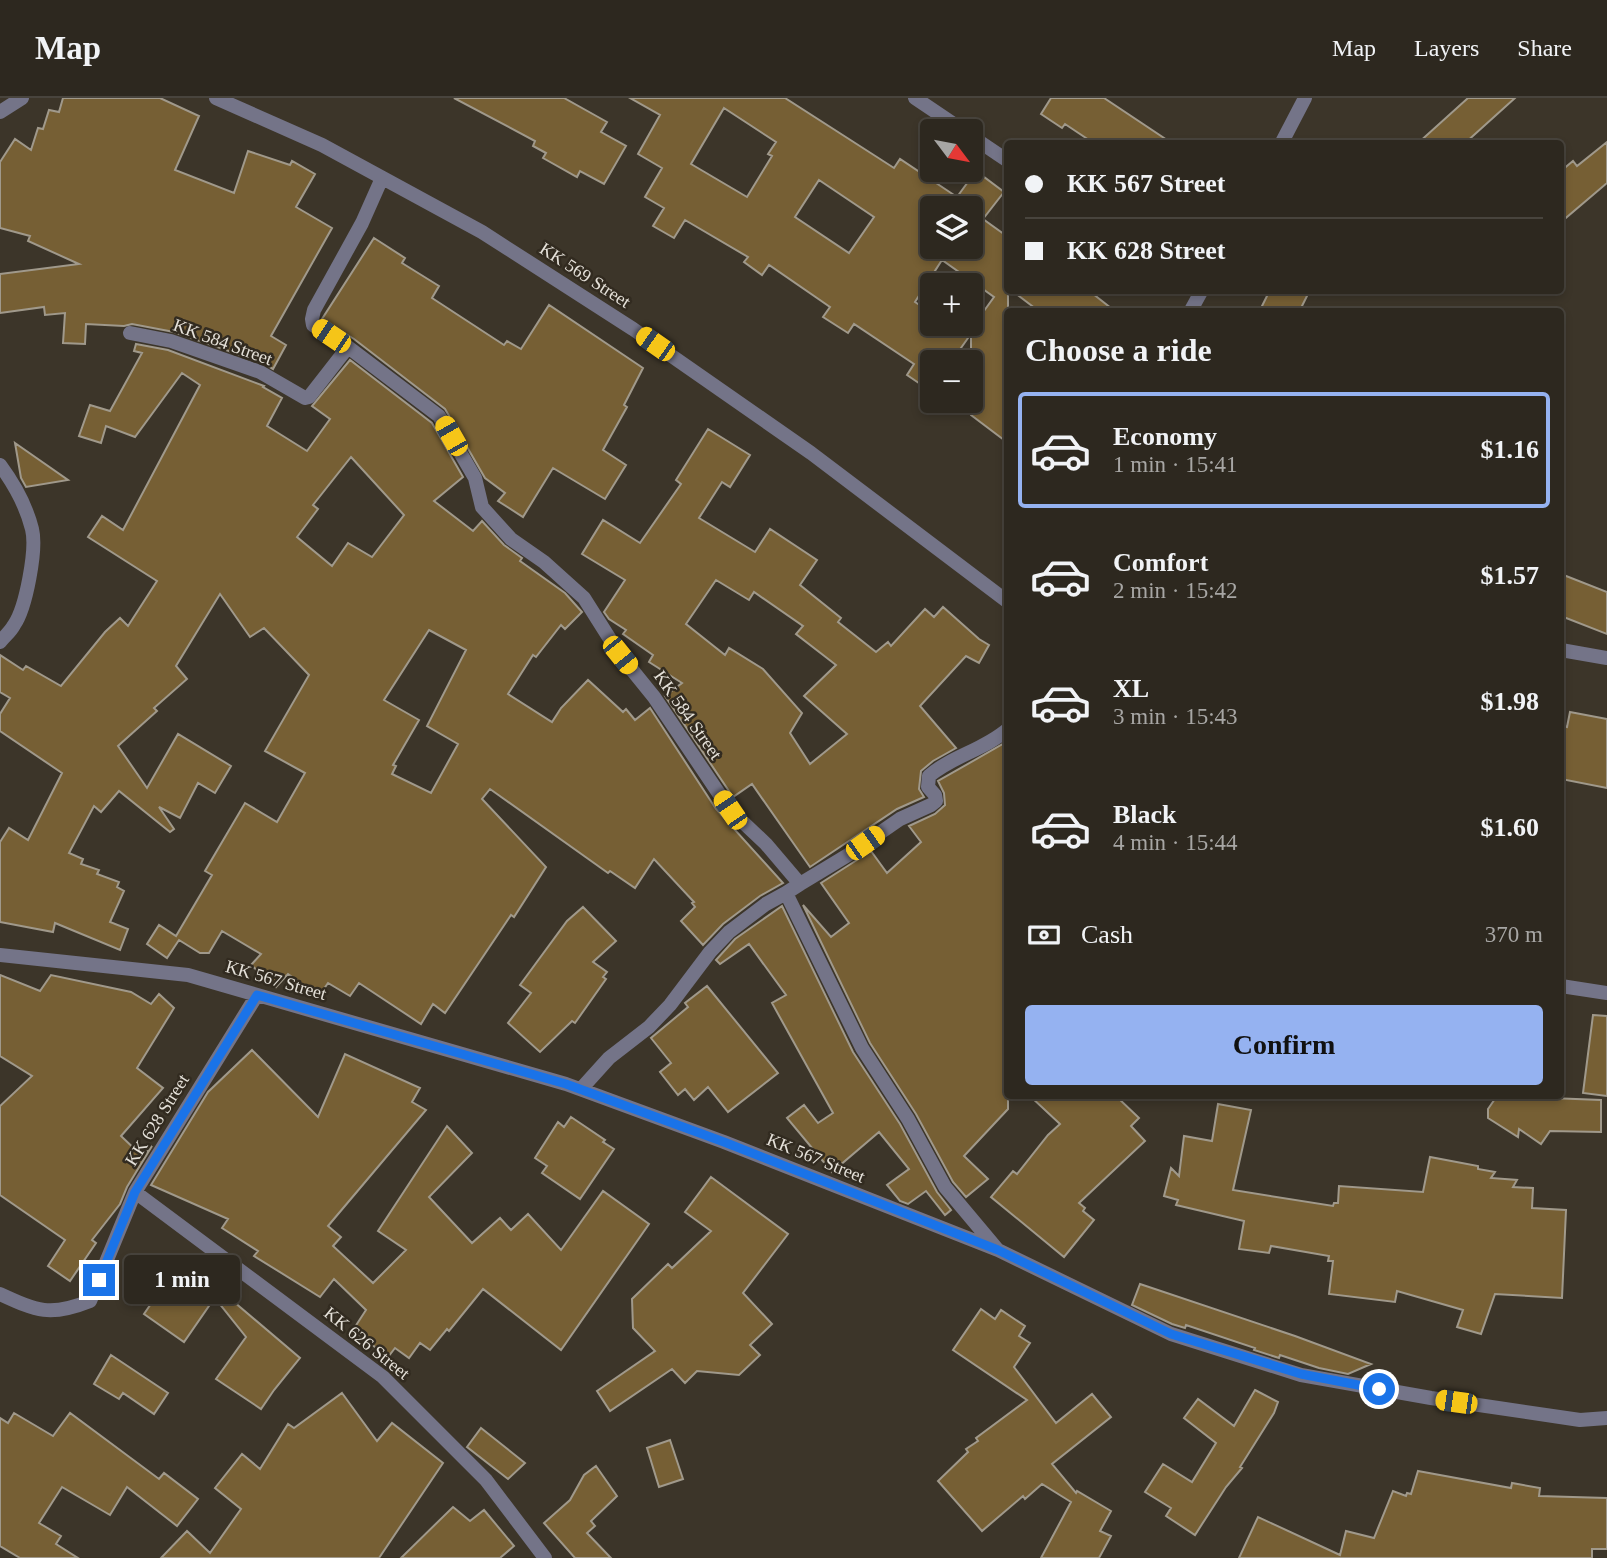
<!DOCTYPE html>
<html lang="en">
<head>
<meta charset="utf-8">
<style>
	:root { --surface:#2d281f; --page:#39342c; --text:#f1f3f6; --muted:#a7a6a4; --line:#48443d; --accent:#95b2f1 }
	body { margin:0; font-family:"Times New Roman",serif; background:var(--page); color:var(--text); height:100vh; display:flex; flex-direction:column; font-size:26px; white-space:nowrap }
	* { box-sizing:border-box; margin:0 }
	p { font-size:23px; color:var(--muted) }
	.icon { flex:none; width:38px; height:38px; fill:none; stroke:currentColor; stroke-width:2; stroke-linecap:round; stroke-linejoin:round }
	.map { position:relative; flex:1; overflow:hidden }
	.details { position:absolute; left:1004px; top:210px; width:560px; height:791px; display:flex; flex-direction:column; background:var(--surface); border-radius:7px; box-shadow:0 4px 10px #0003,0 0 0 2px var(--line) }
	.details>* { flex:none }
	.guide { position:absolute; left:1004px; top:42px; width:560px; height:154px; border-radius:7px; box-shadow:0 4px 10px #0003,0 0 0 2px var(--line); display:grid; align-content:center; height:154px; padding:0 21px; background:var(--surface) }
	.needle { width:46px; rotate:122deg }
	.buttons { position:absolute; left:920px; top:21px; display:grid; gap:14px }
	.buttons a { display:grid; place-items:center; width:63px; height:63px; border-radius:7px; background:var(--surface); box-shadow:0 4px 10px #0003,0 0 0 2px var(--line); font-size:35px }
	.end { position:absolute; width:32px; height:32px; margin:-16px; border:9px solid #1a73e8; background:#fff; box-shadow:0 0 0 4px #fff }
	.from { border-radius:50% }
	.bubble { position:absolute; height:49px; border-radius:7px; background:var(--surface); box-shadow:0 4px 10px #0003,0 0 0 2px var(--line); font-size:23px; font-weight:700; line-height:49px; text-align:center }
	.car { position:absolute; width:21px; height:42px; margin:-21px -10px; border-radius:9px; box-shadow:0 0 5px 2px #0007; background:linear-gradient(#f5c518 24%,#345 0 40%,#f5c518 0 76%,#345 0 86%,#f5c518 0) }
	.guide b { display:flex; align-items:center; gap:24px; height:66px; font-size:26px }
	.guide b+b { border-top:2px solid var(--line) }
	.guide i { width:18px; height:18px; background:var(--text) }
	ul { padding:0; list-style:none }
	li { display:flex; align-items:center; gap:21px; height:116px; margin:0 14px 10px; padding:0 7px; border:4px solid transparent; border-radius:7px }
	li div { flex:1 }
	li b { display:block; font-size:26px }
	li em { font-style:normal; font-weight:700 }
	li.active { border-color:var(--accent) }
	li>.icon { width:63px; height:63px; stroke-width:1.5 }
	h2 { padding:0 21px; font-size:32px; line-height:84px }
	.pay { display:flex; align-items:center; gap:18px; height:77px; padding:0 21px; font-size:26px }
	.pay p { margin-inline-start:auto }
	.primary-button { display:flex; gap:14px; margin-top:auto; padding:14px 21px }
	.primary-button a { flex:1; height:80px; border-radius:7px; background:var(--accent); color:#111; font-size:28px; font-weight:700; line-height:80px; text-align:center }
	header { display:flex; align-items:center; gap:42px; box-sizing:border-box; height:98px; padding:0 35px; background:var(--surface); border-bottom:2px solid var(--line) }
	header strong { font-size:33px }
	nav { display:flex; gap:38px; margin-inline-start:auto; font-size:24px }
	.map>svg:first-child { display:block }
	.building { fill:#765f34; stroke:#a0998b; stroke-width:2; fill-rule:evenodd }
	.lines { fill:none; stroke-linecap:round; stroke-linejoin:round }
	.street { stroke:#747488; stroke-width:14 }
	.route { stroke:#1a73e8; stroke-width:9 }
	.labels { text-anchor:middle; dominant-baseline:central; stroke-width:5; stroke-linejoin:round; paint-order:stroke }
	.street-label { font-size:18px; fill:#e5e1d9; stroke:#322b20 }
</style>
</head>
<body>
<header>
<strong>Map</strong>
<nav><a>Map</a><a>Layers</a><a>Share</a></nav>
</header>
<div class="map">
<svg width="1607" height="1460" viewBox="0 0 1607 1460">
	<rect width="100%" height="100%" fill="#3c3529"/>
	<path class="building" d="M 63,0 L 160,0 L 199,18 L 175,72 L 234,95 L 248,53 L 290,67 L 292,63 L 315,76 L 296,109 L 332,130 L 271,238 L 286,247 L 273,271 L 263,265 L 174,234 L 132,226 L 124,228 L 86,226 L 85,246 L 63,245 L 65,215 L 45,217 L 44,209 L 0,215 L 0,176 L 79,166 L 28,143 L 30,138 L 0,130 L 0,64 L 15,41 L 31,52 L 38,30 L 43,31 L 49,12 L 59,14 Z
		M 454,0 L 564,0 L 607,24 L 601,34 L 626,48 L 604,86 L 580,73 L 577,79 L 543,60 L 546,55 L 533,48 L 535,43 Z
		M 630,0 L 785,0 L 894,70 L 900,61 L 957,99 L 976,73 L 1004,94 L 983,121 L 1008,139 L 1008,345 L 971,317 L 971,231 L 994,199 L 942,162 L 915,204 L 933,216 L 933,226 L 948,226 L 968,240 L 951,264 L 933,264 L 932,294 L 907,277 L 914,266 L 854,226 L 848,235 L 823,219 L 830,209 L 769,167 L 762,177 L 744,164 L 748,159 L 685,122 L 674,140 L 653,128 L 664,110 L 645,99 L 662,70 L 638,56 L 660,17 ZM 724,10 L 776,44 L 768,56 L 772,58 L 747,99 L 691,66 ZM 819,82 L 874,119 L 849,155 L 795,119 ZM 933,110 L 971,110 L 971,149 L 933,149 Z
		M 1051,0 L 1104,0 L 1173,46 L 1095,46 L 1065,26 L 1062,30 L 1041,16 Z
		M 1468,0 L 1515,0 L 1464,46 L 1417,46 Z
		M 1607,44 L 1607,85 L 1561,124 L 1561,73 L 1573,63 L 1577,68 Z
		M 374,140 L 405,160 L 402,165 L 439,188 L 432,200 L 504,247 L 507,243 L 521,251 L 549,207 L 643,270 L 624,307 L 627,309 L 603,352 L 626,367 L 605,401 L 553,370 L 523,419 L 498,403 L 505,395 L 485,380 L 445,311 L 354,241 L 322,221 Z
		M 1011,192 L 1088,192 L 1116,214 L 1040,214 Z
		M 1270,192 L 1310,192 L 1299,214 L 1259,214 Z
		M 136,246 L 168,252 L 264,288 L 263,289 L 282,300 L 267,328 L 307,353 L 330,321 L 312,308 L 350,262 L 432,325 L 463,379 L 434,403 L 473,433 L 482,423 L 504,447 L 522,460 L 520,463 L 565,495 L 582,514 L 565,531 L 561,527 L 536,559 L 533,557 L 508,596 L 552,624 L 561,610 L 588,582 L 623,614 L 626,611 L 635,622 L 650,610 L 716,711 L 783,785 L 760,798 L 723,826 L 703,847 L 681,823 L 695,809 L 692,805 L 694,804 L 654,761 L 635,790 L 610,773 L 608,775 L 490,691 L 482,701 L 546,769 L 514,819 L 511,817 L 445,915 L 433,906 L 421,926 L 359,885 L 350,898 L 328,885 L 319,898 L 288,876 L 276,889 L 251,867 L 261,856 L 222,833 L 209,855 L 200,855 L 179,842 L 167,860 L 147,846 L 159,827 L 176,838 L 212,777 L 205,773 L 245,705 L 277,724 L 305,675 L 265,653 L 309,577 L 264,530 L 250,539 L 220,496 L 176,568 L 187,581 L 154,610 L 157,613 L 118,648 L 147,690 L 178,636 L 231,668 L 215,695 L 198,685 L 180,720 L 159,709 L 174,731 L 170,734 L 119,693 L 101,714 L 94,708 L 69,755 L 83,761 L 81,766 L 99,772 L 97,776 L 119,784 L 117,789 L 124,793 L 110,824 L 128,831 L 120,852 L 55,825 L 53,834 L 0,824 L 0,744 L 9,730 L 28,742 L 62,675 L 0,633 L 0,616 L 10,600 L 0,594 L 0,557 L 23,572 L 26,568 L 61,588 L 105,534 L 120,520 L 128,528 L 157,483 L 88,439 L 102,418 L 123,432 L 200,287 L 182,275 L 135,339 L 106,328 L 101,345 L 79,338 L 90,307 L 110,313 L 142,255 L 134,253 ZM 351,359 L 404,417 L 372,459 L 348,445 L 332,468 L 297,439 L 318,411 L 313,407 ZM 429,532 L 466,552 L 427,628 L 458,646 L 431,695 L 392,676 L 396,668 L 393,667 L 419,622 L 384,602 Z
		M 708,331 L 750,357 L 730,389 L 722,384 L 699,420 L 755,454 L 770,431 L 817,462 L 800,487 L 841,520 L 838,524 L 876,554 L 888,544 L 891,548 L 925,511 L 934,519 L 943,509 L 979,541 L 989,547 L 979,565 L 966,558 L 920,608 L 956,650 L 933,663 L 921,673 L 919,691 L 924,699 L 897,711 L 810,769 L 752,686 L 733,699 L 665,598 L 682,585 L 649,564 L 653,557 L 623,536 L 626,532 L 609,521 L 604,514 L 625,482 L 582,456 L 603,422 L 640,445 L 681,386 L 676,382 ZM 716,482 L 749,502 L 754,494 L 803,528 L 796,536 L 836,567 L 804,598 L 847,636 L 810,666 L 790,635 L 802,615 L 763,571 L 729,550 L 725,557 L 686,526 Z
		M 15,345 L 68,382 L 26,389 L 21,380 Z
		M 1561,476 L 1607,494 L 1607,536 L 1561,518 Z
		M 1570,614 L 1607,621 L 1607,690 L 1561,681 L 1561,628 L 1567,629 Z
		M 1008,643 L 1008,1011 L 964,1058 L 988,1081 L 966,1099 L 953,1084 L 916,1016 L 870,945 L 803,807 L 831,839 L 849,825 L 821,785 L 871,753 L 887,775 L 921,744 L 909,728 L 935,716 L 945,707 L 944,695 L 938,683 Z
		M 782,808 L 853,954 L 900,1026 L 937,1094 L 951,1112 L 945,1117 L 926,1093 L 908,1106 L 900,1103 L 887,1087 L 909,1071 L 879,1034 L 832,1074 L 787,1020 L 804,1007 L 818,1025 L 833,1015 L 772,905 L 786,897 L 749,846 L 720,866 L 716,862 L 735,841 Z
		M 583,809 L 616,843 L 593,864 L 607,874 L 603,879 L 606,881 L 575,925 L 572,923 L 540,954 L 508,925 L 531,895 L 520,887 L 567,823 Z
		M 0,877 L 40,893 L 51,877 L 131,894 L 151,906 L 159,896 L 174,910 L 137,970 L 163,990 L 121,1038 L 142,1058 L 152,1048 L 127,1089 L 120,1106 L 92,1142 L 96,1145 L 70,1183 L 48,1168 L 65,1142 L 0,1097 L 0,1008 L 32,978 L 0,958 Z
		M 707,888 L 778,975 L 728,1014 L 708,989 L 694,1002 L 685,991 L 678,997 L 660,974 L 671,965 L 651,940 L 688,909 L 685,905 Z
		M 1593,917 L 1607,918 L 1607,998 L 1583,995 Z
		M 252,952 L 318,1019 L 345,956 L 420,990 L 412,1004 L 426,1012 L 328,1128 L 341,1139 L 333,1148 L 373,1185 L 406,1152 L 378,1133 L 447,1028 L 472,1055 L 429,1099 L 472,1145 L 500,1120 L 511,1132 L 528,1116 L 561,1152 L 603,1093 L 649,1126 L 561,1252 L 483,1191 L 449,1233 L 447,1231 L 430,1252 L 420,1245 L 409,1260 L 395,1250 L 388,1259 L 353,1232 L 366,1212 L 334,1181 L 320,1199 L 254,1158 L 258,1153 L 222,1130 L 228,1121 L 151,1087 L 208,994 Z
		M 1030,998 L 1116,998 L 1139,1020 L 1131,1028 L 1145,1043 L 1079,1105 L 1085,1110 L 1083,1113 L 1094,1122 L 1064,1159 L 991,1099 L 1013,1073 L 1017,1076 L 1048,1037 L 1060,1026 Z
		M 1497,998 L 1601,1002 L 1601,1034 L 1550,1033 L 1541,1046 L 1519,1031 L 1518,1039 L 1488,1020 L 1488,1011 Z
		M 1218,1006 L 1251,1012 L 1233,1092 L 1333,1108 L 1334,1105 L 1338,1105 L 1339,1088 L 1423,1094 L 1430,1059 L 1478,1068 L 1478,1071 L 1495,1074 L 1491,1080 L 1517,1082 L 1513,1089 L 1533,1090 L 1532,1110 L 1566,1112 L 1562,1200 L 1495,1196 L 1481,1236 L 1457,1229 L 1463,1212 L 1397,1193 L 1395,1204 L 1329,1196 L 1333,1163 L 1328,1163 L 1329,1158 L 1271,1148 L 1269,1155 L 1239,1151 L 1244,1123 L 1176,1107 L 1178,1102 L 1164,1098 L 1171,1070 L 1179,1078 L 1184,1038 L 1212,1043 Z
		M 571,1019 L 605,1042 L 603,1044 L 614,1051 L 580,1101 L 542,1075 L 547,1068 L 535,1060 L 558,1024 L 564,1029 Z
		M 711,1079 L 788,1136 L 743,1195 L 772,1226 L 750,1247 L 760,1257 L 739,1277 L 697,1273 L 685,1285 L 672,1271 L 610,1313 L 597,1293 L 655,1253 L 633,1230 L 632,1201 L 668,1166 L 672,1170 L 711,1133 L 685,1114 Z
		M 179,1165 L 220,1192 L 184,1244 L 144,1216 Z
		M 1140,1186 L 1295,1238 L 1371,1266 L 1348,1276 L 1319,1270 L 1280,1257 L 1279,1260 L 1254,1252 L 1255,1250 L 1186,1227 L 1185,1230 L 1172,1226 L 1132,1207 Z
		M 227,1198 L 300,1260 L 274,1292 L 261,1311 L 216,1281 L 246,1239 L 219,1205 Z
		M 981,1211 L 995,1221 L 1001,1212 L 1025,1228 L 1019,1238 L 1030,1245 L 1014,1269 L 1056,1325 L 1092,1296 L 1111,1319 L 1052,1366 L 1076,1395 L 1077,1393 L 1111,1413 L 1100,1433 L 1111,1438 L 1099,1460 L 1041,1460 L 1071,1404 L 1042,1386 L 1025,1401 L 1023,1398 L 982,1433 L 938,1383 L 968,1354 L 966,1351 L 978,1343 L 976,1340 L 1027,1302 L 953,1252 Z
		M 111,1257 L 168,1295 L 154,1316 L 123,1295 L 119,1301 L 94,1286 Z
		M 1255,1292 L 1278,1304 L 1274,1315 L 1240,1369 L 1242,1370 L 1226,1389 L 1195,1437 L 1166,1418 L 1171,1410 L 1145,1394 L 1163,1366 L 1192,1384 L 1216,1345 L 1184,1320 L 1198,1301 L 1234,1328 Z
		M 342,1295 L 377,1343 L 392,1325 L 443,1365 L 379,1460 L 161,1460 L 187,1433 L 210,1455 L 241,1411 L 215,1390 L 242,1356 L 260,1371 L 288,1326 L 294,1330 Z
		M 14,1315 L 53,1338 L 70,1315 L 159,1381 L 164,1375 L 198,1401 L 177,1428 L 127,1389 L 110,1417 L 62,1389 L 39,1425 L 61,1438 L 56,1446 L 78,1460 L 20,1460 L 0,1448 L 0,1320 L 8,1325 Z
		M 481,1330 L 525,1365 L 508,1381 L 467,1349 Z
		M 670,1342 L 683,1381 L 659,1389 L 647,1350 Z
		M 596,1368 L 617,1398 L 591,1423 L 595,1428 L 587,1435 L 611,1460 L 575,1460 L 544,1425 L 570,1402 L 584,1377 Z
		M 1418,1373 L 1511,1390 L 1512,1385 L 1540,1390 L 1539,1398 L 1607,1400 L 1607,1451 L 1592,1451 L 1592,1460 L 1239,1460 L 1258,1419 L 1340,1457 L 1346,1433 L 1374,1440 L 1393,1393 L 1406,1398 L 1407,1395 L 1411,1396 Z
		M 453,1409 L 470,1423 L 484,1412 L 514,1448 L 500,1460 L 401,1460 Z"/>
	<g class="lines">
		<path class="street" d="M 216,0 L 322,47 L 482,134 L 633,231 L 811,355 L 1008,504
			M 915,0 L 964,33
			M 0,14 L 22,0
			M 971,38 L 1008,63
			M 1281,46 L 1305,0
			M 1190,214 L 1202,192
			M 130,235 L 171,243 L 260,274 L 305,300 L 309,299 L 348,249 L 439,318 L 475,380 L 482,409 L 511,441 L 544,464 L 584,500 L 620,557 L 654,599 L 730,712 L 766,746 L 800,786 L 786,795 L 862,950 L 908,1021 L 945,1089 L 997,1151
			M 348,249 L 313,227 L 312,221 L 314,212 L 362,125 L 382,80
			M 0,367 C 14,386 26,407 32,431 C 37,451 26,510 14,527 C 11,533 5,538 0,544
			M 1561,552 L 1607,560
			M 800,786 L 848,757 L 900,721 L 931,707 L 936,703 L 935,697 L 928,689 L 929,678 C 952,658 984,652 1008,631
			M 0,857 L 188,877 L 566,986 L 724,1044 L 998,1152 L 1171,1236 L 1301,1277 L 1431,1300 L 1580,1322 L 1607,1320
			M 1561,888 L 1607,895
			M 581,991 L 609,960 L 649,929 L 670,907 L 710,854 L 729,834 L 766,806 L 786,795
			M 135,1094 L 383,1279 L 486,1382 L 545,1460
			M 0,1196 C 37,1213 50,1219 90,1203 L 135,1094 L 257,897"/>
	</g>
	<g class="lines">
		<path class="route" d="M 99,1182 L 135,1094 L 257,897 L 566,986 L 724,1044 L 998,1152 L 1171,1236 L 1301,1276 L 1379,1291"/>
	</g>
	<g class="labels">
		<g class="street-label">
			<text transform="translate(585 177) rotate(33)">KK 569 Street</text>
			<text transform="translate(223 244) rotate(20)">KK 584 Street</text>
			<text transform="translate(688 617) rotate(55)">KK 584 Street</text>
			<text transform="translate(276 882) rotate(16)">KK 567 Street</text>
			<text transform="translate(157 1022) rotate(-58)">KK 628 Street</text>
			<text transform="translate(816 1060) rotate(22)">KK 567 Street</text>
			<text transform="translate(367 1245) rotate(39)">KK 626 Street</text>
		</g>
	</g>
</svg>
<div class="buttons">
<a><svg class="needle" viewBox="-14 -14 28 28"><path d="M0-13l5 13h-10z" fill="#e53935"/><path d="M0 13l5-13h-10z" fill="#a7a6a4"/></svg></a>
<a><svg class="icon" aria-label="layers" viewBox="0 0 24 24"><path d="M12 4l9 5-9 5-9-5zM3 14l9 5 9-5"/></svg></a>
<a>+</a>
<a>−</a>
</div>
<i class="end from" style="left:1379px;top:1291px"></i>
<i class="end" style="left:99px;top:1182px"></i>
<div class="bubble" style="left:124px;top:1157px;width:116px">1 min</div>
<i class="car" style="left:331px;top:238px;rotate:304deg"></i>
<i class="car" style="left:655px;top:246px;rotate:305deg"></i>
<i class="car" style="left:451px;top:338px;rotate:330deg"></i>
<i class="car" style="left:620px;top:557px;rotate:141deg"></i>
<i class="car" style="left:730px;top:712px;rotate:326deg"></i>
<i class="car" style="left:865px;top:745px;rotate:55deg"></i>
<i class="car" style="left:1456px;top:1304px;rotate:278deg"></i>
<div class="guide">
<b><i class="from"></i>KK 567 Street</b>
<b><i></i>KK 628 Street</b>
</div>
<section class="details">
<h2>Choose a ride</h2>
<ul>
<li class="active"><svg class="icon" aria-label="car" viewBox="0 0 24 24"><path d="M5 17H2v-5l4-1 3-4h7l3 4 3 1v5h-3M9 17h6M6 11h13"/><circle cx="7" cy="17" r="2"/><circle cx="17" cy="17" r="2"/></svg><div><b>Economy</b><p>1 min · 15:41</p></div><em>$1.16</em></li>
<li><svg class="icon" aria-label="car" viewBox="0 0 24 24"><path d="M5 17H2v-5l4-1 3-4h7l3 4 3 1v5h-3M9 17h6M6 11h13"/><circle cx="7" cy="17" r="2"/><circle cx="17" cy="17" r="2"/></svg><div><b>Comfort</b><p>2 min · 15:42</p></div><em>$1.57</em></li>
<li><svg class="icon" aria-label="car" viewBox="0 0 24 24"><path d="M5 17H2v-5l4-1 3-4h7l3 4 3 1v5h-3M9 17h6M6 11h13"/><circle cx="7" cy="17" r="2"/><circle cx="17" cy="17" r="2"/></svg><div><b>XL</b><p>3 min · 15:43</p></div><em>$1.98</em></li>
<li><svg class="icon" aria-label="car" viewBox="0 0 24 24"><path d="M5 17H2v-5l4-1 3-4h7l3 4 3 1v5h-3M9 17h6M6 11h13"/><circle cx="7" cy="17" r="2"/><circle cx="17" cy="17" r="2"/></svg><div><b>Black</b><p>4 min · 15:44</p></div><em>$1.60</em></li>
</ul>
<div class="pay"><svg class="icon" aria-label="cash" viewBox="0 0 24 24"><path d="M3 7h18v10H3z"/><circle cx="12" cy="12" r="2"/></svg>Cash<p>370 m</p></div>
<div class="primary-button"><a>Confirm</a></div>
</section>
</div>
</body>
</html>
